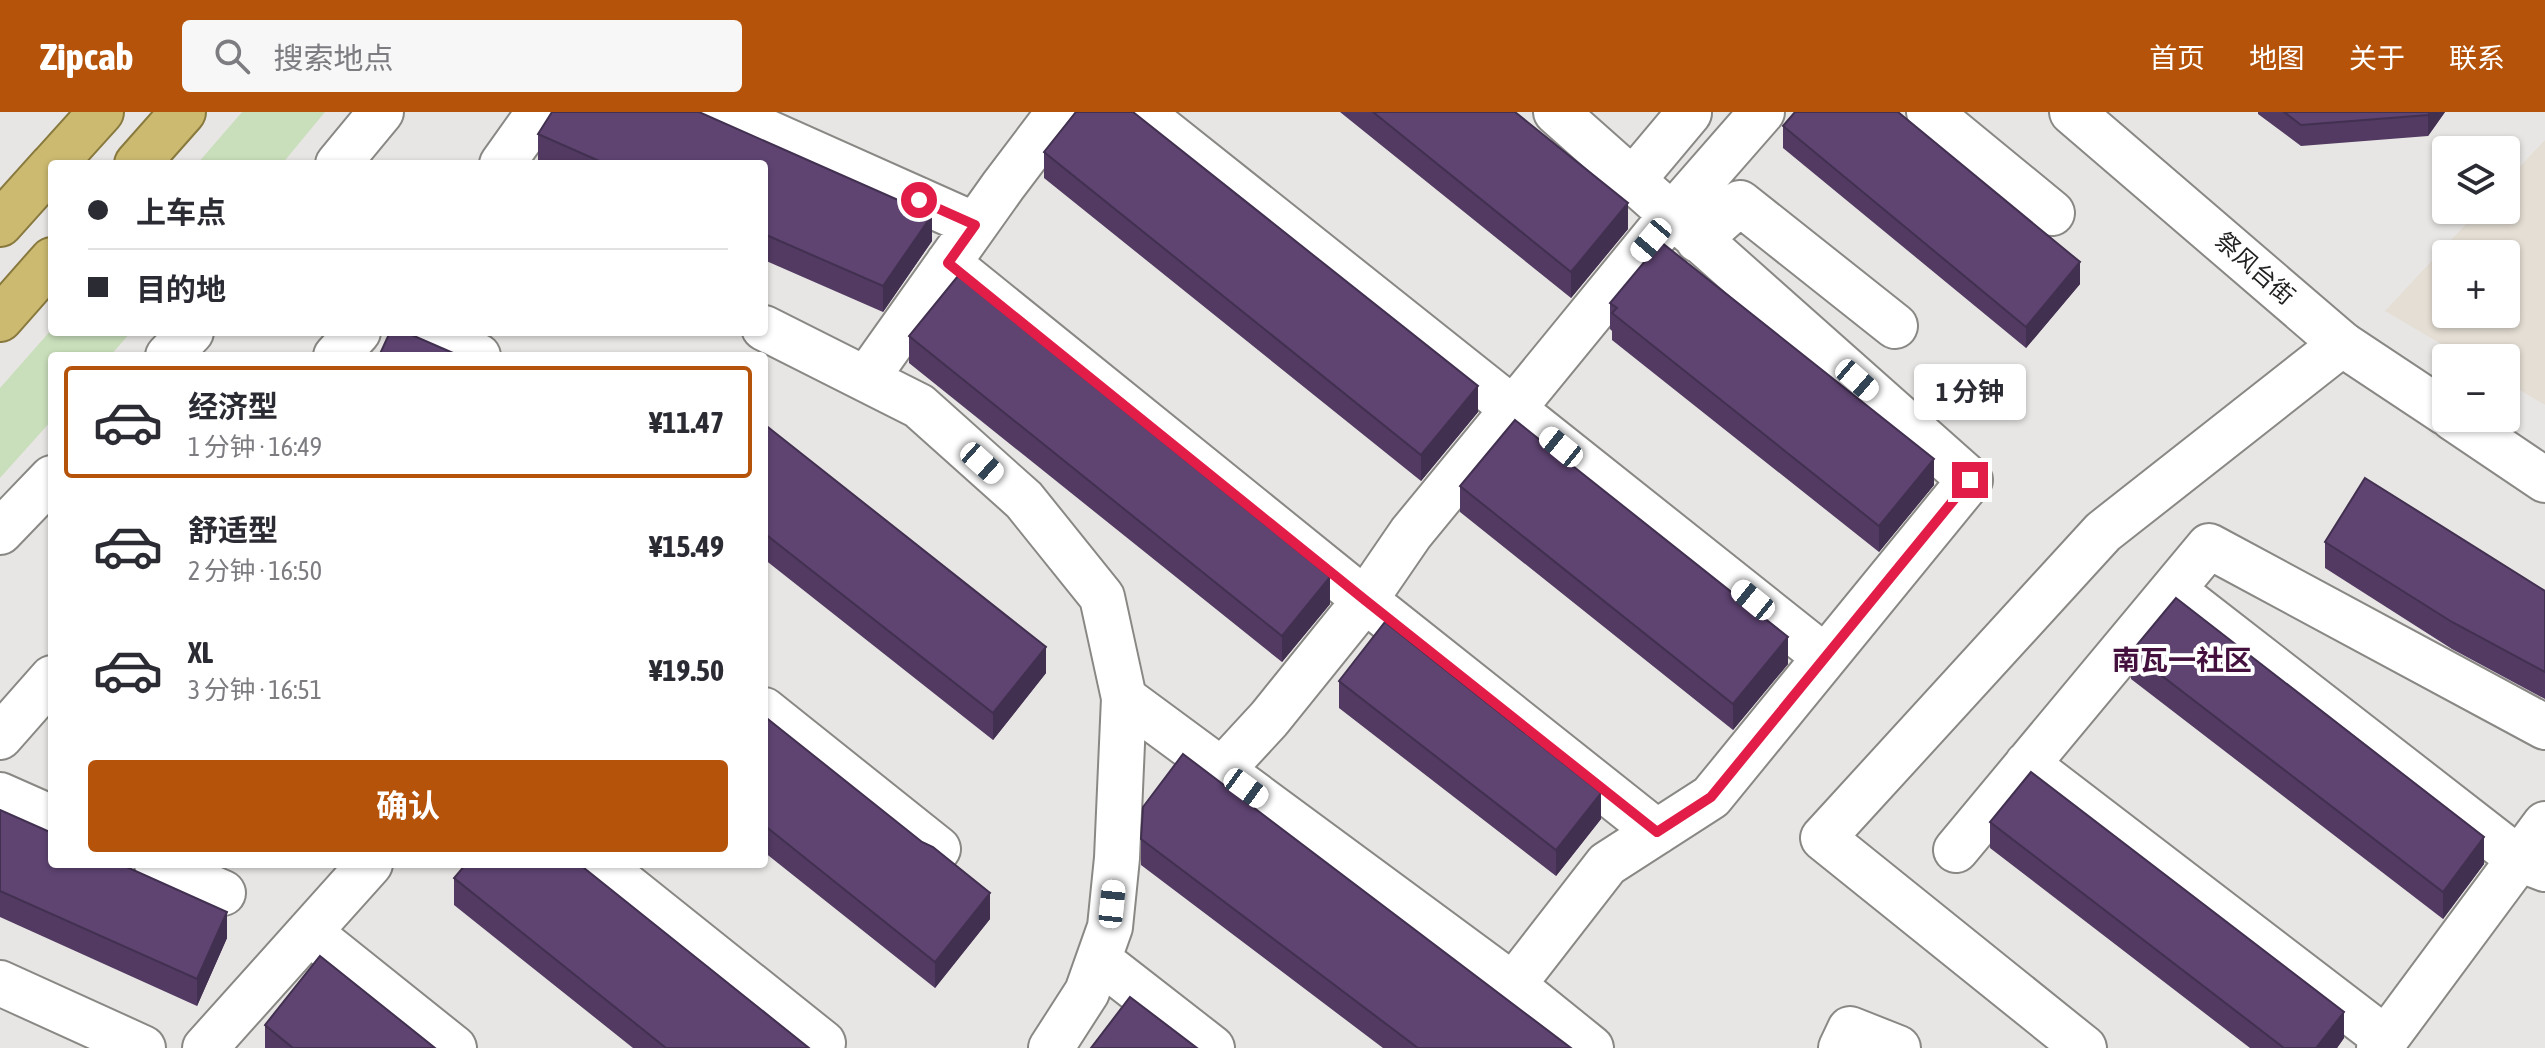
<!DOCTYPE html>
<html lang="zh">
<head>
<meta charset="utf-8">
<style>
	:root { --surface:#fff; --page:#f7f7f7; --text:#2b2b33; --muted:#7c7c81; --line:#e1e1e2; --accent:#b45309 }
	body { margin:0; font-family:"Asap Condensed","Noto Sans SC",sans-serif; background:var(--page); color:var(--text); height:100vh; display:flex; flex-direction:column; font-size:30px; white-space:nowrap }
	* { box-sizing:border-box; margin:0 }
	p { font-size:26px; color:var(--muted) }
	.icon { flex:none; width:44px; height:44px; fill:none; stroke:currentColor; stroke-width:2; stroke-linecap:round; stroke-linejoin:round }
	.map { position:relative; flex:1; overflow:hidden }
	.side { position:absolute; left:48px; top:240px; width:720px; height:516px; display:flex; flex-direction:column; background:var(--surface); border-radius:8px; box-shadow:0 2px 6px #0004 }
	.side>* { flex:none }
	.hud { position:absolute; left:48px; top:48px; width:720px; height:176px; border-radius:8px; box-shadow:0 2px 6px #0004; display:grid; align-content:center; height:176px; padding:0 40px; background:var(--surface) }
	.fabs { position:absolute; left:2432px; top:24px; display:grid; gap:16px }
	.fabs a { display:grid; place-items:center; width:88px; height:88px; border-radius:8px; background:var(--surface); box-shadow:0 2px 6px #0004; font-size:40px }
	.end { position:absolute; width:36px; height:36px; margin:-18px; border:10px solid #e11d48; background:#fff; box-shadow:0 0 0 4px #fff }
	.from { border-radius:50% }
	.bubble { position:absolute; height:56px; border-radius:8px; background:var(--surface); box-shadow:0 2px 6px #0004; font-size:26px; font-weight:700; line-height:56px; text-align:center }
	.car { position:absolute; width:24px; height:48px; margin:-24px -12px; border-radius:10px; box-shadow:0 0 6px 2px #0007; background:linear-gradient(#fff 24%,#345 0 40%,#fff 0 76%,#345 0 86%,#fff 0) }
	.hud b { display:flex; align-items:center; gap:28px; height:76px; font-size:30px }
	.hud b+b { border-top:2px solid var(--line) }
	.hud i { width:20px; height:20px; background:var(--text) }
	ul { padding:14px 0 0; list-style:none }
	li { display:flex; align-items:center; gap:24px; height:112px; margin:0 16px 12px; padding:0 24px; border:4px solid transparent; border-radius:8px }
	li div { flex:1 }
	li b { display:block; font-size:30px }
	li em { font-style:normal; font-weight:700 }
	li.active { border-color:var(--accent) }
	li>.icon { width:72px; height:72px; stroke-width:1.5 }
	.action { display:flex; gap:16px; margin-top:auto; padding:16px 40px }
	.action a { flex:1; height:92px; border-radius:8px; background:var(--accent); color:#fff; font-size:32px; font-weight:700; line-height:92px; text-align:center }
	header { display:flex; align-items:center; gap:48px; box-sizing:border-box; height:112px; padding:0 40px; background:var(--accent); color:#fff }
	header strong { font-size:38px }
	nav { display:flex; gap:44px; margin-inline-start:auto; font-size:28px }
	.search { width:560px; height:72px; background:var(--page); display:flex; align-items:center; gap:20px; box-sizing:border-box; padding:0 28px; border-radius:8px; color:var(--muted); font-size:30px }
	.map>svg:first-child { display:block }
	.built { fill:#e4ded4; fill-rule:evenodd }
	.green { fill:#c9dfbb }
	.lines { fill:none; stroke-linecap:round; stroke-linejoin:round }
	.minor-casing { stroke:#898885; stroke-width:48 }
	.secondary-casing { stroke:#898885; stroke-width:48 }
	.trunk-casing { stroke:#88793e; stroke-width:48 }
	.minor { stroke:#fff; stroke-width:44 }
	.secondary { stroke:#fff; stroke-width:44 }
	.trunk { stroke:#ccba70; stroke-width:44 }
	.wall { fill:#523a62 }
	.shaded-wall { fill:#423050 }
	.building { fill:#5f4472; stroke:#423050; stroke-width:2 }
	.route { stroke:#e11d48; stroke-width:10 }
	.labels { text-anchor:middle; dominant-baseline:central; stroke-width:8; stroke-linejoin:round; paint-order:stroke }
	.street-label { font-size:24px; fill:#232221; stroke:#fff }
	.quarter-label { font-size:28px; font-weight:bold; fill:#44103e; stroke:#fff }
</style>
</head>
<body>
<header>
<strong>Zipcab</strong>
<div class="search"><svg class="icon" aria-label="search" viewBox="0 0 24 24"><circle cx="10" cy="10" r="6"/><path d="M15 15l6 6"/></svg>搜索地点</div>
<nav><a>首页</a><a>地图</a><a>关于</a><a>联系</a></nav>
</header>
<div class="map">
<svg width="2545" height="936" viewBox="0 0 2545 936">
	<rect width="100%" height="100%" fill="#e8e6e4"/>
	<path class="built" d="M 2545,28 L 2545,293 L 2506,270 L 2506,246 L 2465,246 L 2385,199 L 2479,98 L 2506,98 L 2506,69 ZM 2446,142 L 2506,142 L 2506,202 L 2446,202 Z"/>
	<path class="green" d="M 242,0 L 325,0 L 282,52 L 197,52 Z
		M 52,217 L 52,220 L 131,220 L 110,244 L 52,244 L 52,308 L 0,366 L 0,276 Z"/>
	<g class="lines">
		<g class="minor-casing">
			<path id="minor" d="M 722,0 L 975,113
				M 1140,0 L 1825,545
				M 1929,0 L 2052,101
				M 502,52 L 539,0
				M 1632,69 L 1689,1 L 1687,0
				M 1698,128 L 1740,91 L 1895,214
				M 948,151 L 1365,488 L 1657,720
				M 764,216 L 919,294 L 1024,388 L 1102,485 L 1124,586 L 1117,746 L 1110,815 L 1087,880 L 1051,936
				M 424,220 L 478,244
				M 336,244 L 358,220
				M 866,267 L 1003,74 L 1059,0
				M 2173,478 L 2519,747 L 2545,757
				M 1124,586 L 1513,873 L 1591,936
				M 764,598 L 938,737
				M 0,625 L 52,566
				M 2027,652 L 2386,927
				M 1222,658 L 1269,607 L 1365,488 L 1411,421 L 1513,297 L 1671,104 L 1762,0
				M 0,683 L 52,706
				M 1956,738 L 2209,434 L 2545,615
				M 157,752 L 223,781
				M 599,752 L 823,931
				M 309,820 L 454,936
				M 1099,848 L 1212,936
				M 0,871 L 143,936
				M 1513,873 L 1607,752 L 1711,685 L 1970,368 L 1556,0
				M 205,936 L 370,752
				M 1841,936 L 1850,917 L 1898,936
				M 2084,936 L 1823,726 L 2103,420 L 2342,232
				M 2379,936 L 2545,712"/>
		</g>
		<g class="secondary-casing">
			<path id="secondary" d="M 2072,0 L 2342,232 L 2446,301
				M 338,52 L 381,0
				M 168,244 L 191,220
				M 2453,306 L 2545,368
				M 0,420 L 52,366"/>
		</g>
		<g class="trunk-casing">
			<path id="trunk" d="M 54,52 L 101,0
				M 137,52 L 183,0
				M 0,112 L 52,54
				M 0,207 L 52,148"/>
		</g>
		<use href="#minor" class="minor"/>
		<use href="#secondary" class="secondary"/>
		<use href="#trunk" class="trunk"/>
	</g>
	<path class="wall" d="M 552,0 L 699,0 L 932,103 L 932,129 L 883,200 L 764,148 L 764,52 L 546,52 L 538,49 L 538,22 Z
		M 1075,0 L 1133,0 L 1478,300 L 1421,369 L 1044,66 L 1044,40 Z
		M 1340,0 L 1515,0 L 1628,117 L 1571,186 Z
		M 2258,0 L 2445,0 L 2428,24 L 2301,34 L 2258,2 Z
		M 1783,14 L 2080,172 L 2026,236 L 1783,36 Z
		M 1610,191 L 1934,373 L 1879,440 L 1612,228 L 1612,219 L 1610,217 Z
		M 909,224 L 1330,492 L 1282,550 L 909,251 Z
		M 764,312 L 1046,561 L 993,628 L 764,447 Z
		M 1460,374 L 1788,552 L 1733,618 L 1460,400 Z
		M 2325,430 L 2545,479 L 2545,587 L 2452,537 L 2325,456 Z
		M 2131,540 L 2484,752 L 2443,807 L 2131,567 Z
		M 1339,569 L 1601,707 L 1556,764 L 1339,596 Z
		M 764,604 L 990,807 L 935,876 L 764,740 Z
		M 0,698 L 227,826 L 197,894 L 0,805 Z
		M 1990,710 L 2344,926 L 2337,936 L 2250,936 L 1990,736 Z
		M 1141,727 L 1571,936 L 1383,936 L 1141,753 Z
		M 454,766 L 809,936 L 633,936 L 454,793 Z
		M 265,913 L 435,936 L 265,936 Z"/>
	<path class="shaded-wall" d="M 2430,0 L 2445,0 L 2428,24 L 2428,3 Z
		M 1628,91 L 1628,117 L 1571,186 L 1571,160 Z
		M 932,103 L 932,129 L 883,200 L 883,174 Z
		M 2080,150 L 2080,172 L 2026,236 L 2026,215 Z
		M 1478,274 L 1478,300 L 1421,369 L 1421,343 Z
		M 1934,347 L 1934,373 L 1879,440 L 1879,414 Z
		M 1330,465 L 1330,492 L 1282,550 L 1282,524 Z
		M 1788,525 L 1788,552 L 1733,618 L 1733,592 Z
		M 1046,535 L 1046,561 L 993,628 L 993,601 Z
		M 1601,681 L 1601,707 L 1556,764 L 1556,738 Z
		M 2484,725 L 2484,752 L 2443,807 L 2443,780 Z
		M 990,781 L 990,807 L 935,876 L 935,850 Z
		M 227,800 L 227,826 L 197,894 L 197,867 Z
		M 2344,900 L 2344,926 L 2337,936 L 2316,936 Z"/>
	<path class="building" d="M 552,0 L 699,0 L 932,103 L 883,174 L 764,122 L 764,52 L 606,52 L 538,22 Z
		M 1076,0 L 1133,0 L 1478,274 L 1421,343 L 1044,40 Z
		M 1373,0 L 1515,0 L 1628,91 L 1571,160 Z
		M 1795,0 L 1898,0 L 2080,150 L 2026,215 L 1783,14 Z
		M 2284,0 L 2430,0 L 2428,3 L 2301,13 Z
		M 1661,130 L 1934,347 L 1879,414 L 1612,201 L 1617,196 L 1610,191 Z
		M 958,164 L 1330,465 L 1282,524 L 909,224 Z
		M 390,220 L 405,220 L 460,244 L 379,244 Z
		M 1515,308 L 1788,525 L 1733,592 L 1460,374 Z
		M 764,312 L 1046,535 L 993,601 L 764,421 Z
		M 2365,366 L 2545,479 L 2545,560 L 2452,510 L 2325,430 Z
		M 2176,486 L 2484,725 L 2443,780 L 2131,540 Z
		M 1385,510 L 1601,681 L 1556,738 L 1339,569 Z
		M 764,604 L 922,730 L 933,735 L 990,781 L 935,850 L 764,713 Z
		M 1183,642 L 1571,936 L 1418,936 L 1141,727 L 1143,695 Z
		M 2031,660 L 2344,900 L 2316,936 L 2284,936 L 1990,710 Z
		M 0,698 L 52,721 L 52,752 L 120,752 L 227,800 L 197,867 L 0,779 Z
		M 466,752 L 579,752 L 809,936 L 666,936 L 454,766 Z
		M 320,844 L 435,936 L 293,936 L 265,913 Z
		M 1130,885 L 1197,936 L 1091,936 Z"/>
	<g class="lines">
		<path class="route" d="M 919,88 L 975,113 L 948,151 L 1365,488 L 1657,720 L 1711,685 L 1970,368"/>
	</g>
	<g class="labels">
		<g class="street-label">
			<text transform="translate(2255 156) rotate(41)">祭风台街</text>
		</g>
		<g class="quarter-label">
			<text x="2182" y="548">南瓦一社区</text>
		</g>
	</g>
</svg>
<div class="fabs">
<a><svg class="icon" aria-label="layers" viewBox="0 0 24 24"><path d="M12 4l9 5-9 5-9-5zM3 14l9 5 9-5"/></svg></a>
<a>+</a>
<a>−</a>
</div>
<i class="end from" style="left:919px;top:88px"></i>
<i class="end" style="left:1970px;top:368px"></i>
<div class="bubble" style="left:1914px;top:252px;width:112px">1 分钟</div>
<i class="car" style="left:1651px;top:128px;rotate:220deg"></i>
<i class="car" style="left:1857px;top:268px;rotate:131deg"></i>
<i class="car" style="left:1561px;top:335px;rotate:309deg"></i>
<i class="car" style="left:982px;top:351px;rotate:132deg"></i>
<i class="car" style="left:1753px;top:488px;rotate:309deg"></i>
<i class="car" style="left:1246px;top:676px;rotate:126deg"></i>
<i class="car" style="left:1112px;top:792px;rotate:6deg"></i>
<div class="hud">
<b><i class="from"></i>上车点</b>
<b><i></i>目的地</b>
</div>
<section class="side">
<ul>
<li class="active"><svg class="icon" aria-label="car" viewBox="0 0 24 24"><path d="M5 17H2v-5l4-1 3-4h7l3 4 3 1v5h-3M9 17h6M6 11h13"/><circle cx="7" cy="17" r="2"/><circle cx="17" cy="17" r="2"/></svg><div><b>经济型</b><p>1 分钟 · 16:49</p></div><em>¥11.47</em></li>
<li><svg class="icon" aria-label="car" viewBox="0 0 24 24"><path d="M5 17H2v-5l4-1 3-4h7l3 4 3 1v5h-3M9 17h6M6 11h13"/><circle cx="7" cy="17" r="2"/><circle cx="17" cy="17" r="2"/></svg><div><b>舒适型</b><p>2 分钟 · 16:50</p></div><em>¥15.49</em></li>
<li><svg class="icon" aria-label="car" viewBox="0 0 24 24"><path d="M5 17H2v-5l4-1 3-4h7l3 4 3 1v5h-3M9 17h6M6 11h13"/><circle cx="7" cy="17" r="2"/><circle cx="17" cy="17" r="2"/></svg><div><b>XL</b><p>3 分钟 · 16:51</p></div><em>¥19.50</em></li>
</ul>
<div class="action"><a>确认</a></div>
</section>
</div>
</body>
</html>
